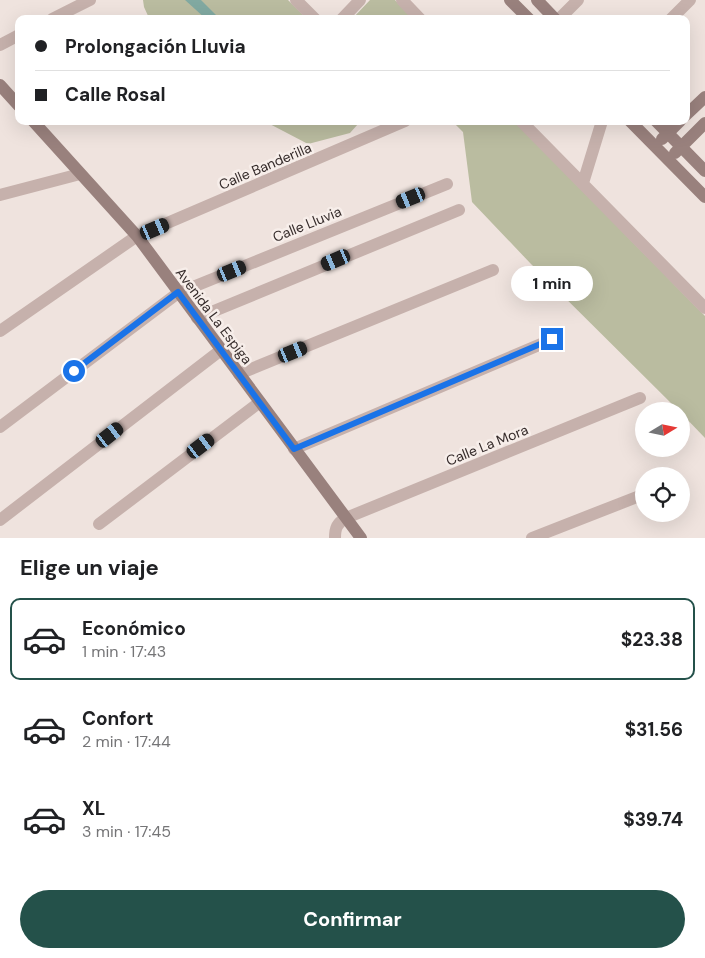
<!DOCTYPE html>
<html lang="es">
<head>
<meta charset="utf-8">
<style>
	:root { --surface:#fff; --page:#f6f6f6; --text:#202124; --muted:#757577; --line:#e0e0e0; --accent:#24514a }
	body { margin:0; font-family:"DM Sans",sans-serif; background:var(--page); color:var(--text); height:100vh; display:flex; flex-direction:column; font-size:19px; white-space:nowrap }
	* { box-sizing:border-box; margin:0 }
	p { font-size:16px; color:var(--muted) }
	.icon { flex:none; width:28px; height:28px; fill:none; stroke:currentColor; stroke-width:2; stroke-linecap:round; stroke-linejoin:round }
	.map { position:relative; height:538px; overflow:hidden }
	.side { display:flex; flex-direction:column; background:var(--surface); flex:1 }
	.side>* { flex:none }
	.guide { position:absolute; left:15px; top:15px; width:675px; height:110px; border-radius:10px; box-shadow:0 5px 20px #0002; display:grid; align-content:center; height:110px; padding:0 20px; background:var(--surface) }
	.needle { width:32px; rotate:80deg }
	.tools { position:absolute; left:635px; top:402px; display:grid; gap:10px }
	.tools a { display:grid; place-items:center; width:55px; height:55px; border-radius:50%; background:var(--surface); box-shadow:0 5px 20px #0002; font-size:25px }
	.end { position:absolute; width:22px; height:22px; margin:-11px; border:6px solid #1a73e8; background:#fff; box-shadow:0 0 0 2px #fff }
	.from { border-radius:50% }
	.bubble { position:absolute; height:35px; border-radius:18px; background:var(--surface); box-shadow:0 5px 20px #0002; font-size:16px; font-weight:700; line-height:35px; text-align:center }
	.car { position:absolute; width:15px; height:30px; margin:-15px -8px; border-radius:6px; box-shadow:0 0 4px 1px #0007; background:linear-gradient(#222 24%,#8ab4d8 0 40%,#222 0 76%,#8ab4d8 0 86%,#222 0) }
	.guide b { display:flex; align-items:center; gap:18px; height:48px; font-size:19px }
	.guide b+b { border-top:1px solid var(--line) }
	.guide i { width:12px; height:12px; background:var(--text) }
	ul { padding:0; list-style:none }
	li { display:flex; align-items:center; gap:15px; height:82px; margin:0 10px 8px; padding:0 10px; border:2px solid transparent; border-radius:10px }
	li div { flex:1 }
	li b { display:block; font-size:19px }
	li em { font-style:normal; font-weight:700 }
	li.on { border-color:var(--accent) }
	li>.icon { width:45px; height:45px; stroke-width:1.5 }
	h2 { padding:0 20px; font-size:22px; line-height:60px }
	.action { display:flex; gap:10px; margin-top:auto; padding:10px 20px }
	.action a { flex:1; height:58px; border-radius:30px; background:var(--accent); color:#fff; font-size:20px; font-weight:700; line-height:58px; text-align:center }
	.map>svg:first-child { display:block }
	.green { fill:#babca0 }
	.water { fill:#81a9a1 }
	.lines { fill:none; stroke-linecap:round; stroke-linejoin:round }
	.street { stroke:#c6b1ac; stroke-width:12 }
	.secondary { stroke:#99817d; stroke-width:12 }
	.route { stroke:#1a73e8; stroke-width:6 }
	.labels { text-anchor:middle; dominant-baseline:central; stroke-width:5; stroke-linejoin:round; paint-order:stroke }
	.street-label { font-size:14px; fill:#352b2a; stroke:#f7eeea }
</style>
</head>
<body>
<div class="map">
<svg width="705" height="538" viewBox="0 0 705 538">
	<rect width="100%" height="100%" fill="#efe3de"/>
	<path class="green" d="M 143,0 L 288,0 L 307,19 L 152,19 L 149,18 L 144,7 Z
		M 370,0 L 395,0 L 413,19 L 352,19 Z
		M 264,121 L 364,121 L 358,124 L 350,133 L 308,144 Z
		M 452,121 L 514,121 L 705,316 L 705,438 L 681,413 L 681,411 L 679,411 L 531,264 L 472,202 L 463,132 Z"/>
	<path class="water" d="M 185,0 L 201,0 L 220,19 L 206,19 Z"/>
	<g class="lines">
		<path class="street" d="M 296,0 L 315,19
			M 402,0 L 420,19
			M 52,19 L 90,0
			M 342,19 L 360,0
			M 559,19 L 578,0
			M 671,19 L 690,0
			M 0,45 L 19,35
			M 521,121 L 705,308
			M 583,183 L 602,121
			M 0,195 L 80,174
			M 197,318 L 459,210
			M 0,331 L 137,236 L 405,121
			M 239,374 L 493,270
			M 0,427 L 178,293 L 447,184
			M 294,449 L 553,339
			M 0,520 L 221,350
			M 99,524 L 260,402
			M 335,538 C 335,528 337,523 346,518 L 640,398
			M 532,538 L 642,495"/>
		<path class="secondary" d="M 510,0 L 529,19
			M 537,0 L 555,19
			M 0,85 L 19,106
			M 686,115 L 705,97
			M 33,121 L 137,236 L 361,538
			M 630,121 L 705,197
			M 656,121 L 705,171
			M 662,139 L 680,121
			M 675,153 L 705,123"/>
	</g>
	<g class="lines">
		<path class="route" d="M 74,371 L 178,292 L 294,449 L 552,339"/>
	</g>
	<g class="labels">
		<g class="street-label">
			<text transform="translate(265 166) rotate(-23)">Calle Banderilla</text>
			<text transform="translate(307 224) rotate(-22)">Calle Lluvia</text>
			<text transform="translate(214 316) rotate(53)">Avenida La Espiga</text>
			<text transform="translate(487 445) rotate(-22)">Calle La Mora</text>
		</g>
	</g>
</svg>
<div class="tools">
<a><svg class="needle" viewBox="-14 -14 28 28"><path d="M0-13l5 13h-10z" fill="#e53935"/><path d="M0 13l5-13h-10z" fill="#757577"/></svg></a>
<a><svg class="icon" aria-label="locate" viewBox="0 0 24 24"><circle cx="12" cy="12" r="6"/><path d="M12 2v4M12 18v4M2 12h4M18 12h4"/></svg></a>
</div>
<i class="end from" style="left:74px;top:371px"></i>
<i class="end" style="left:552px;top:339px"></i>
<div class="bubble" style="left:511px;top:266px;width:82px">1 min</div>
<i class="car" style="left:411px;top:198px;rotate:248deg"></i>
<i class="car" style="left:155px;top:229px;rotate:67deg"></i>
<i class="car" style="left:336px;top:260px;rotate:247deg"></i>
<i class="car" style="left:232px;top:271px;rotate:68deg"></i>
<i class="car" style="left:293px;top:352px;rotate:68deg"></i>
<i class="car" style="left:110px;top:435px;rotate:52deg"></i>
<i class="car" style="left:201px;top:446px;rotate:53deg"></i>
<div class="guide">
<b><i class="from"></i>Prolongación Lluvia</b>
<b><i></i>Calle Rosal</b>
</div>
</div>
<section class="side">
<h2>Elige un viaje</h2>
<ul>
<li class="on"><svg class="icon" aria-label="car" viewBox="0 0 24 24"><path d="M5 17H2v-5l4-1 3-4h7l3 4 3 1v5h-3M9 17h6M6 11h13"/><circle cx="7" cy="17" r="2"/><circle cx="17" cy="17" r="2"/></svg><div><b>Económico</b><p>1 min · 17:43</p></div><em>$23.38</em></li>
<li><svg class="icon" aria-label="car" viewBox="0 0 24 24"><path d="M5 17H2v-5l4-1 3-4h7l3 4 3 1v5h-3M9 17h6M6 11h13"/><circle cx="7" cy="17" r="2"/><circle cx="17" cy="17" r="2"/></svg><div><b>Confort</b><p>2 min · 17:44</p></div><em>$31.56</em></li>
<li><svg class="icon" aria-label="car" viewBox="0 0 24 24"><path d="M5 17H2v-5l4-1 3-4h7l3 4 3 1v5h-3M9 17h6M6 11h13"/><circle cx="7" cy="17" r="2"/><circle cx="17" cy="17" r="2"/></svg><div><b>XL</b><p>3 min · 17:45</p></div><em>$39.74</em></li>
</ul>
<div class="action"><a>Confirmar</a></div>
</section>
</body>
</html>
